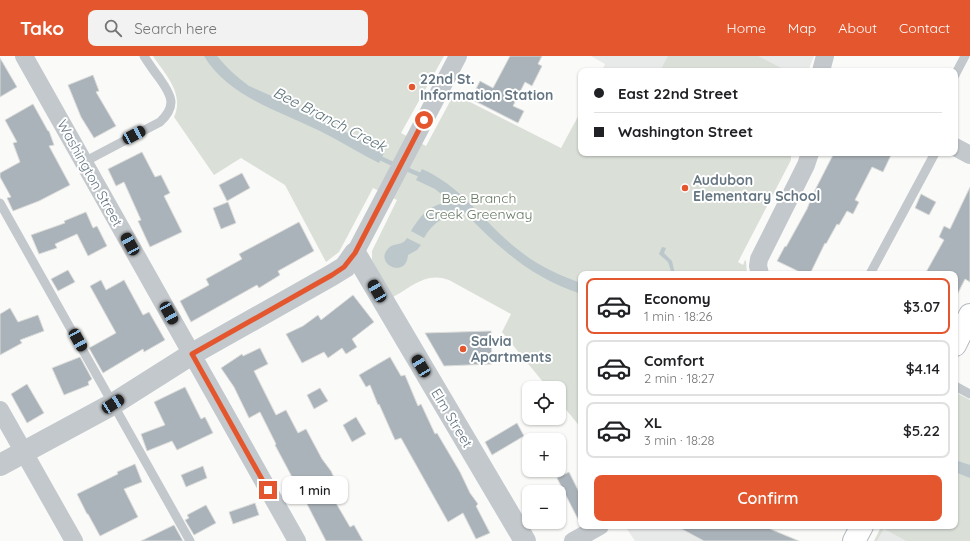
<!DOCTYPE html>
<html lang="en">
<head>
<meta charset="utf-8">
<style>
	:root { --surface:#fff; --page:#f2f2f2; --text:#202124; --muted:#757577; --line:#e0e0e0; --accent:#e4572e }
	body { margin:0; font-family:Quicksand,sans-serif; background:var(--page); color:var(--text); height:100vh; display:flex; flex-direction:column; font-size:15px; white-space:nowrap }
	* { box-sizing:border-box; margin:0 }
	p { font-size:13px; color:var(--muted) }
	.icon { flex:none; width:22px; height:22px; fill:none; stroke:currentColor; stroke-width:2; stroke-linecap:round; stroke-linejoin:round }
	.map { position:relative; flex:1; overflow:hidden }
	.side { position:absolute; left:578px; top:215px; width:380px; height:258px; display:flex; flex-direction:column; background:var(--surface); border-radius:8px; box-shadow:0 1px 3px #0004 }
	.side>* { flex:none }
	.top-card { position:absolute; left:578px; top:12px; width:380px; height:88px; border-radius:8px; box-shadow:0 1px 3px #0004; display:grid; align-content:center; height:88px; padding:0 16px; background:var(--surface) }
	.tools { position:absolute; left:522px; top:325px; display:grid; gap:8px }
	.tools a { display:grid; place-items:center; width:44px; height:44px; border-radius:8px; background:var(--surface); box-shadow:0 1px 3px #0004; font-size:20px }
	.end { position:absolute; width:18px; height:18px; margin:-9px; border:5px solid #e4572e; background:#fff; box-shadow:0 0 0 2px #fff }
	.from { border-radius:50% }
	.bubble { position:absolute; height:28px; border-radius:8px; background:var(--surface); box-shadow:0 1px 3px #0004; font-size:13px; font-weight:600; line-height:28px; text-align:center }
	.car { position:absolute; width:12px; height:24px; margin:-12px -6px; border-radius:5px; box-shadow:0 0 3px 1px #0007; background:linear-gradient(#222 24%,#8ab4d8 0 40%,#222 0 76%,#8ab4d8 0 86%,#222 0) }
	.top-card b { display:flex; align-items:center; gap:14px; height:38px; font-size:15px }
	.top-card b+b { border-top:1px solid var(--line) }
	.top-card i { width:10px; height:10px; background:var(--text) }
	ul { padding:7px 0 0; list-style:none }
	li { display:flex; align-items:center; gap:12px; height:56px; margin:0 8px 6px; padding:0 8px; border:2px solid var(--line); border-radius:8px }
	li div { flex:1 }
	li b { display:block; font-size:15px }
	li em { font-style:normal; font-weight:600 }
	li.on { border-color:var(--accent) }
	li>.icon { width:36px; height:36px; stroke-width:1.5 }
	.button { display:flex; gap:8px; margin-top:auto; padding:8px 16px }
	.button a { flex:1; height:46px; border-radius:8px; background:var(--accent); color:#fff; font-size:16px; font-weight:600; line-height:46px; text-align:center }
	header { display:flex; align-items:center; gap:24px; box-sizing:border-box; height:56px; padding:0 20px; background:var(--accent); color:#fff }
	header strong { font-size:19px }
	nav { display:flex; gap:22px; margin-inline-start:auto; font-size:14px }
	.search { width:280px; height:36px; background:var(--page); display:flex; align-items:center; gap:10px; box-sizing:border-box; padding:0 14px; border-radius:8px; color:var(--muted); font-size:15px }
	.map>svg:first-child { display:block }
	.built { fill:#e8e9e9 }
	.green { fill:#dadfd7 }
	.water { fill:#bbc7cb }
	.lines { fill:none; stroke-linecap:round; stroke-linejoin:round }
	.stream { stroke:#bbc7cb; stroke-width:4.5 }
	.building { fill:#aab3b9; stroke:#dcdcda }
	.secondary-casing { stroke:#b3babf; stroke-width:24 }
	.service { stroke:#c3c8cc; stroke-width:9 }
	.minor { stroke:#c3c8cc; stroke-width:18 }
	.tertiary { stroke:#c3c8cc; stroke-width:22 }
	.secondary { stroke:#fff; stroke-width:22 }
	.route { stroke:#e4572e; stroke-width:5 }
	.poi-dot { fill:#e4572e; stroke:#fff; stroke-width:1.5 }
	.labels { text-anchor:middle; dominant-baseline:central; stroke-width:4; stroke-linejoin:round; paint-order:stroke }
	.poi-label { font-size:14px; font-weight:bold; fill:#657683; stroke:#fff; text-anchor:start }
	.street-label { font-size:14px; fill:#657683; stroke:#fff }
	.park-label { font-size:14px; fill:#687a64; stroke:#fff }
	.water-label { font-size:15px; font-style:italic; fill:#60757c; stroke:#fff }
</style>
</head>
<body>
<header>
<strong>Tako</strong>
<div class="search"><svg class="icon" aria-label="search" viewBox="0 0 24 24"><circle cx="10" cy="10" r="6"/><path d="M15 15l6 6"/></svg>Search here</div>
<nav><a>Home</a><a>Map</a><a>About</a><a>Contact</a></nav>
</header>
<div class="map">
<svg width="970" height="485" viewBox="0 0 970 485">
	<rect width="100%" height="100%" fill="#fafaf8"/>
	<path class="built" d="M 591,0 L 814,0 L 808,15 L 602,15 L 605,8 Z
		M 625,470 L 724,470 L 752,485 L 635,485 Z
		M 884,473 L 906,485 L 877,485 Z"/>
	<path class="green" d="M 153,0 L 444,0 L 401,77 L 426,90 L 454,38 L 561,92 L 581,55 L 581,97 L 791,97 L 791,104 L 738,206 L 743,209 L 745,204 L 746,205 L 747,218 L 581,218 L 581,372 L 559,345 L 559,332 L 548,332 L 502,276 L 511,258 L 449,224 C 425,215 411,232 391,242 L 372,204 L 372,195 L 397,144 L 373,132 L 339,196 L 326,206 L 285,129 L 241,102 L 214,119 L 174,61 C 185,38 165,18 153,0 Z
		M 668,0 L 758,0 L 787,15 L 660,15 Z
		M 955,336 L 970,344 L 970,485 L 906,485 L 884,473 L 877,485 L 874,485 L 881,471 L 879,470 L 955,470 Z"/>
	<path class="water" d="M 204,0 L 217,0 C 227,12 237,21 249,30 L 317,60 L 384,97 L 379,107 C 359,97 340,85 320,75 C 279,55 229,41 204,0 Z
		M 422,113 C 463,131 482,165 516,192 C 535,208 558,219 581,227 L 581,238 C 531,221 501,194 465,157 C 447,157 433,166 424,182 L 411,175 C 423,156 428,151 450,145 L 435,133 L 416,124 Z
		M 407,182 L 421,189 L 417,194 L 408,199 C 406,225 370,206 391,190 C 399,187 403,189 407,182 Z
		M 662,191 L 666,192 L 664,197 L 672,205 L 675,218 L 672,218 L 668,206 L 659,198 Z
		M 955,404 L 970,409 L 970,422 L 955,416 Z"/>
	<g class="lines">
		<path class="stream" d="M 376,100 L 397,110
			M 404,112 L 425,121"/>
	</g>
	<path class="building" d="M 510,0 L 542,0 L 538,8 L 542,10 L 532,30 L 525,26 L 513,50 L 524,55 L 518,67 L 471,43 L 480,25 L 493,32 Z
		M 0,2 L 17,31 L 0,41 Z
		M 93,19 L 99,35 L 96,36 L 116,70 L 94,82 L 81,61 L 68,29 Z
		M 33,48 L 48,75 L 49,75 L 54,89 L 49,90 L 70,129 L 39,145 L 13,155 L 7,142 L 11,141 L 0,121 L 0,117 L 20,106 L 13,87 L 17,86 L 5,64 Z
		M 142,96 L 155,121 L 161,119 L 170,137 L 164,140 L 182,176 L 150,191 L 138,165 L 141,164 L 124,126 L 116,130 L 108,113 Z
		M 834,97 L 892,97 L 883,116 L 872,111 L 855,144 L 859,146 L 853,158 L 847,155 L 839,169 L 837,168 L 826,188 L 825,187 L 810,218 L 804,218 L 777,205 L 785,190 L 786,191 L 807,153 L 813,138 Z
		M 242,117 L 250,132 L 227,145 L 219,129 Z
		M 970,131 L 970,226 L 965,223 L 955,243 L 955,218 L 925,218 L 944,184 L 939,181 L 944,170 L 950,173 Z
		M 921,138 L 936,146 L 929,159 L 915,152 Z
		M 228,146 L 236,167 L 221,173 L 213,152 Z
		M 86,156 L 93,172 L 97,170 L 107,190 L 88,200 L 77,178 L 55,188 L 57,192 L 39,198 L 31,179 L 65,167 L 64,165 Z
		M 299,166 L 314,195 L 278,215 L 280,219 L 259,232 L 257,229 L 191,266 L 180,245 L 209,229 L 206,223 L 242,203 L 239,198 Z
		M 68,214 L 75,226 L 58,235 L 51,223 Z
		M 101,224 L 106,234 L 124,224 L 143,259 L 149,256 L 165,284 L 144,296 L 143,293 L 103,317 L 89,292 L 116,277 L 90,230 Z
		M 353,239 L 374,266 L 352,283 L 357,291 L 346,298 L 342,292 L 328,302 L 324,296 L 302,307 L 286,278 L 303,270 L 318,259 L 321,264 Z
		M 10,252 L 18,266 L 38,259 L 44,275 L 20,284 L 22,287 L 0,299 L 0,258 Z
		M 491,275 L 492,308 L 444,310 L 425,277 Z
		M 260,292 L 268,308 L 254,315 L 276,359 L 286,354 L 298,377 L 306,373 L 322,403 L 331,415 L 344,443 L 336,447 L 350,471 L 354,469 L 363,485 L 326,485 L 307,448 L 291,421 L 292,421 L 275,389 L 276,388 L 260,356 L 249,362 L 234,331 L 221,312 L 242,298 L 243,300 Z
		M 80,301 L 92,323 L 88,326 L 89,329 L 64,339 L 52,312 Z
		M 390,301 L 401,320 L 405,319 L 418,350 L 421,348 L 435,378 L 437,377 L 460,416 L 470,437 L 478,448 L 476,450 L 490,477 L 476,483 L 463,457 L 448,466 L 401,382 L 395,384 L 379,348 L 378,349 L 370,329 L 366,331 L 359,319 Z
		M 27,328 L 44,357 L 27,367 L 11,338 Z
		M 185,331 L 201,363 L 205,361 L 213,377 L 177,394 L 172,385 L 147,395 L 141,378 L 165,369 L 154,346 Z
		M 320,332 L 328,345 L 314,353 L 307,339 Z
		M 356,361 L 366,378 L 352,386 L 343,369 Z
		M 517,367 L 524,380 L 492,399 L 485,386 Z
		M 135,408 L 142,426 L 124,433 L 138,461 L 100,480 L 88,458 L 87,458 L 77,438 L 118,418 L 117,416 Z
		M 203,410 L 207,422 L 186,431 L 181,419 Z
		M 569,416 L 581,440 L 581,469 L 557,422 Z
		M 255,447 L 259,459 L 233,468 L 229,456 Z
		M 206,449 L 216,467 L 194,479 L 185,464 L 189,462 L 187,459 Z
		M 174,469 L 183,485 L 141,485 Z
		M 676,470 L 763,470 L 799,485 L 704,485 Z"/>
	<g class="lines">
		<g class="secondary-casing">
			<path id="secondary" d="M 955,289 L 970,259
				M 854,485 L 862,470"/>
		</g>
		<path class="service" d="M 955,19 L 965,0
			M 84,106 L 160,66 C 177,50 172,40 160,23 C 154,15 149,8 144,0
			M 0,147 L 190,485
			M 870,218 L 935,97
			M 955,330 L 970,338"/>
		<path class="minor" d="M 24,0 L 297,485
			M 821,15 L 825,0
			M 955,91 L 970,99
			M 355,197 L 458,0
			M 760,218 L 758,210 L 759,203 L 806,109 L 810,97
			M 0,354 L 74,485
			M 573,485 L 600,470"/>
		<path class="tertiary" d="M 0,409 L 113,348 L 192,298 L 332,219 L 345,211 L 355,197 L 525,485"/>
		<use href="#secondary" class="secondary"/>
	</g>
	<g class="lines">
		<path class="route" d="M 268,434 L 192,298 L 332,219 L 344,211 L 355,197 L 424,64"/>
	</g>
	<g class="poi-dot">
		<circle cx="412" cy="31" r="4"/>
		<circle cx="685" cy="132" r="4"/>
		<circle cx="463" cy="293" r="4"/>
	</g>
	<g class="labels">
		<g class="poi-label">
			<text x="420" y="23">22nd St.<tspan x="420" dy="16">Information Station</tspan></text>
			<text x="693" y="124">Audubon<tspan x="693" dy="16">Elementary School</tspan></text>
			<text x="471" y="285">Salvia<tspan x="471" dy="16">Apartments</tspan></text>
		</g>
		<g class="street-label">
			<text transform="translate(90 117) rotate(61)">Washington Street</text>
			<text transform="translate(452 362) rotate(59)">Elm Street</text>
		</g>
		<g class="park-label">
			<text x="479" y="142">Bee Branch<tspan x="479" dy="16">Creek Greenway</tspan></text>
		</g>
		<g class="water-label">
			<text transform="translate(330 63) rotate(27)">Bee Branch Creek</text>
		</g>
	</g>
</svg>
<div class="tools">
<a><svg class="icon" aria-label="locate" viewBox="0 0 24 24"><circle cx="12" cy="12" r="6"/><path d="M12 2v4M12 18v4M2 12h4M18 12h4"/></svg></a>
<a>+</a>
<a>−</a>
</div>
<i class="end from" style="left:424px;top:64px"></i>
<i class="end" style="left:268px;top:434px"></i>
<div class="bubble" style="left:282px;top:420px;width:66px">1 min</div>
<i class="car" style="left:134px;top:79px;rotate:62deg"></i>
<i class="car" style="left:130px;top:188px;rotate:331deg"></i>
<i class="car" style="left:377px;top:235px;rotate:330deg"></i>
<i class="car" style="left:169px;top:257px;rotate:151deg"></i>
<i class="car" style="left:78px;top:284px;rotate:151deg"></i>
<i class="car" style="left:421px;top:310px;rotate:329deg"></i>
<i class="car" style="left:113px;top:348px;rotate:57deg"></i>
<div class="top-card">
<b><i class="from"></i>East 22nd Street</b>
<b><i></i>Washington Street</b>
</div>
<section class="side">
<ul>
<li class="on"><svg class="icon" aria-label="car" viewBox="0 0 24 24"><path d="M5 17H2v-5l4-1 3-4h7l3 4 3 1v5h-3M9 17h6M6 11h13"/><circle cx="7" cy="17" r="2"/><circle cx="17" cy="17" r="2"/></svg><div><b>Economy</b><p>1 min · 18:26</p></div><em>$3.07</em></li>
<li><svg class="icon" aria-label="car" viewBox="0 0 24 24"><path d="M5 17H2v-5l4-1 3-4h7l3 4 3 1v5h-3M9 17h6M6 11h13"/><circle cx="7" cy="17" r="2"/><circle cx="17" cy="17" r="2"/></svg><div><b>Comfort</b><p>2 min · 18:27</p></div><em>$4.14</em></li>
<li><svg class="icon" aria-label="car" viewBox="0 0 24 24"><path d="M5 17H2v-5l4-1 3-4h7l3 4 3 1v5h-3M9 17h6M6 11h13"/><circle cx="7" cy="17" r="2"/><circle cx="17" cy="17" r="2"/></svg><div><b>XL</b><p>3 min · 18:28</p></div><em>$5.22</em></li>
</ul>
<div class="button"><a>Confirm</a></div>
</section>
</div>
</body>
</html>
